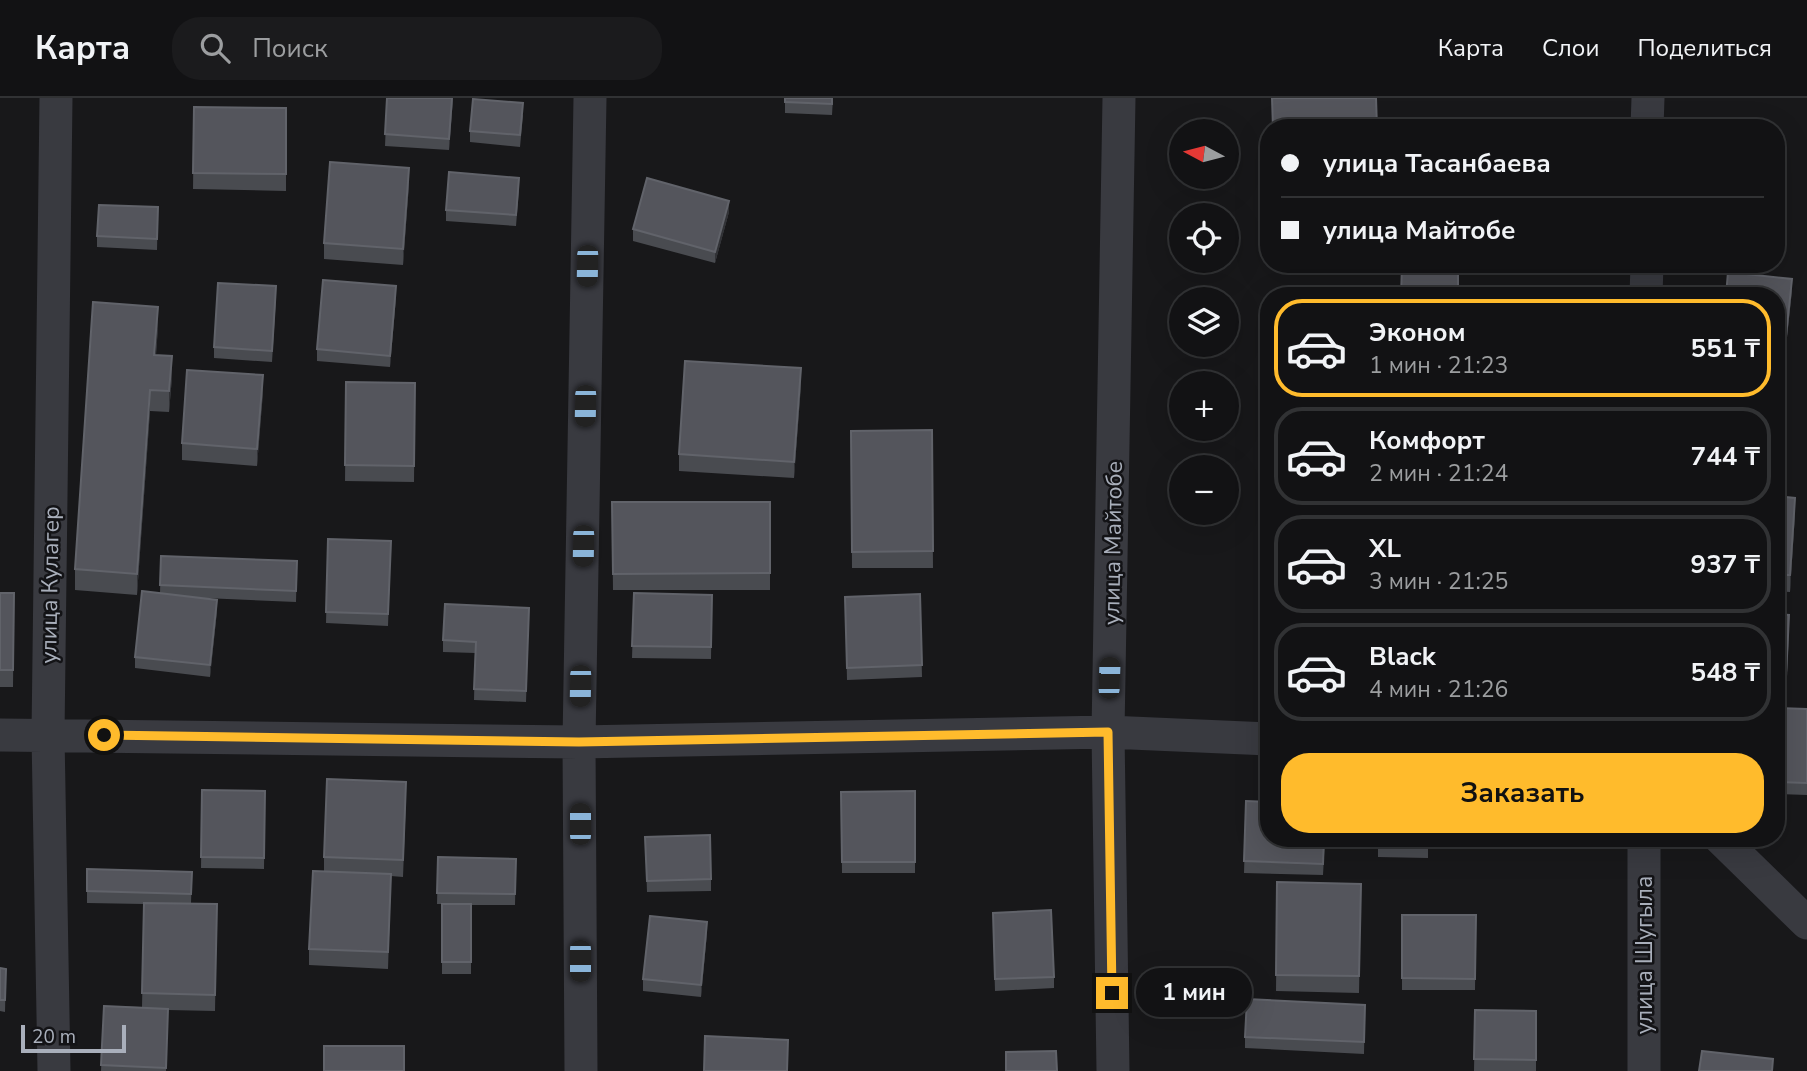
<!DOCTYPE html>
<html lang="ru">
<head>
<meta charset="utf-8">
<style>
	:root { --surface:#121214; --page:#1b1b1d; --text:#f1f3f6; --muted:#9c9ea0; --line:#313234; --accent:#ffbb2c }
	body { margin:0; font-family:"Nunito Sans",sans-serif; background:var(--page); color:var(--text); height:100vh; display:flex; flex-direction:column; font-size:26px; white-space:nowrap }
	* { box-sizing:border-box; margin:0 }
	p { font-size:23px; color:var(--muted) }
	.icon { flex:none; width:38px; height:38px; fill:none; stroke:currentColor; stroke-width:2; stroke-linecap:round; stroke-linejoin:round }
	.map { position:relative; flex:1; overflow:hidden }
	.sheet { position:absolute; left:1260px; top:189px; width:525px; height:560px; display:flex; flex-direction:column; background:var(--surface); border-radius:28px; box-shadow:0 7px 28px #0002,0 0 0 2px var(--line) }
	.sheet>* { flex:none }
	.guide { position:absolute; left:1260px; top:21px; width:525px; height:154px; border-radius:28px; box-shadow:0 7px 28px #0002,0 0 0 2px var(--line); display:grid; align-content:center; height:154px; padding:0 21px; background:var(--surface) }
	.needle { width:46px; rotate:277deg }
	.fabs { position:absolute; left:1169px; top:21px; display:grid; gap:14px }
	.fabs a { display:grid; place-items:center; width:70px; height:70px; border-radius:50%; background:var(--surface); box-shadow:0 7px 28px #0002,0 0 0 2px var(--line); font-size:35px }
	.scale { position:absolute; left:21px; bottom:18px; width:105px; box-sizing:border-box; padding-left:7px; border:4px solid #a9afbb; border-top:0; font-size:19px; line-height:24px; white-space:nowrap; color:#a9afbb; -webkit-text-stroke:5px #131316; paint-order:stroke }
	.end { position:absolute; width:32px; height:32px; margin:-16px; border:9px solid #ffbb2c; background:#111; box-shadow:0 0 0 4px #111 }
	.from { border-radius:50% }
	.bubble { position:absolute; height:49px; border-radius:24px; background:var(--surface); box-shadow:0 7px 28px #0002,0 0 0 2px var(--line); font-size:23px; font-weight:700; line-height:49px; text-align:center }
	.car { position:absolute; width:21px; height:42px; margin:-21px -10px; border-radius:9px; box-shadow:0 0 5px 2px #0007; background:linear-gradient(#222 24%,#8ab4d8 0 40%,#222 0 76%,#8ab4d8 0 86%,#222 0) }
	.guide b { display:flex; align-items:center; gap:24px; height:66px; font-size:26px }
	.guide b+b { border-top:2px solid var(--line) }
	.guide i { width:18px; height:18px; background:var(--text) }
	ul { padding:12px 0 0; list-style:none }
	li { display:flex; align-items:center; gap:21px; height:98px; margin:0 14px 10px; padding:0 7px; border:4px solid var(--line); border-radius:28px }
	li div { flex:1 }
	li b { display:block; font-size:26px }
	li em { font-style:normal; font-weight:700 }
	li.current { border-color:var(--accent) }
	li>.icon { width:63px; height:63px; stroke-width:1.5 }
	.cta { display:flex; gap:14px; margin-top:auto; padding:14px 21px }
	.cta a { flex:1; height:80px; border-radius:28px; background:var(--accent); color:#111; font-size:28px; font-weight:700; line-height:80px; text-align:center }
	header { display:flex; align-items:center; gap:42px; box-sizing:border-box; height:98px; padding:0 35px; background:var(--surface); border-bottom:2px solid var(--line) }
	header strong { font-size:33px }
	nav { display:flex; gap:38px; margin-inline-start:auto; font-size:24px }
	.search { width:490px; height:63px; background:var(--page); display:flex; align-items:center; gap:18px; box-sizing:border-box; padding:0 24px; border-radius:28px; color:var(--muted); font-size:26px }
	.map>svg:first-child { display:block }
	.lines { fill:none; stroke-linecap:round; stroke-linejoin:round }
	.minor { stroke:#393a40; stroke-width:33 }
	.wall { fill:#494b50 }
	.shaded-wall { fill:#313236 }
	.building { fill:#54555c; stroke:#61636a; stroke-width:2 }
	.route { stroke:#ffbb2c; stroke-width:9 }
	.labels { text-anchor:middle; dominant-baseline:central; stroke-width:5; stroke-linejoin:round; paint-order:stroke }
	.street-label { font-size:23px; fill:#a9afbb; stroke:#131316 }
</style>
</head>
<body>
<header>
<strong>Карта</strong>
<div class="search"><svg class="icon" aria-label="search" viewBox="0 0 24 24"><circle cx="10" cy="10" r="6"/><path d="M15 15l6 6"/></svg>Поиск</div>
<nav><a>Карта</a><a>Слои</a><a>Поделиться</a></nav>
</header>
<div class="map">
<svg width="1807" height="973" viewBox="0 0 1807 973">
	<rect width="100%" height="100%" fill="#18181a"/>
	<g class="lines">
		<path class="minor" d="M 1647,30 L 1648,0
			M 1646,198 L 1647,166
			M 0,637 L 579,644 L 1108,634 L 1269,641
			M 1720,740 L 1807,825
			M 54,973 L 48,637 L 56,0
			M 581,973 L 579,644 L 590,0
			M 1113,973 L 1108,634 L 1119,0
			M 1644,973 L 1644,740"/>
	</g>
	<path class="wall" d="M 387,0 L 453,0 L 449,52 L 385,48 Z
		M 785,0 L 833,0 L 832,17 L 785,15 Z
		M 194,9 L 286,10 L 286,93 L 193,91 Z
		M 523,17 L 520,49 L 470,44 L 470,33 Z
		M 409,86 L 403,167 L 324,161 L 324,145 Z
		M 519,91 L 516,128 L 446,123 L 446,112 Z
		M 158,109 L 157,152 L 97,149 L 97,138 Z
		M 729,114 L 715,165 L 633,143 L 633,131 Z
		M 1792,192 L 1784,268 L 1776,267 L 1776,198 Z
		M 396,199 L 390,269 L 317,263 L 317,251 Z
		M 276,200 L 272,264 L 214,260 L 214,249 Z
		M 158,229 L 156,257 L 172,279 L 169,314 L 150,313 L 137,497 L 75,492 L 75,471 Z
		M 346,284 L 415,285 L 414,384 L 345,383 Z
		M 801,287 L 794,380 L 679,373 L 679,356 Z
		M 263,294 L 257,368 L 182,362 L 182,345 Z
		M 932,332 L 933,470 L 852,470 L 851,333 Z
		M 1776,398 L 1795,416 L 1790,494 L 1776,493 Z
		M 612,404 L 770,404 L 770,492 L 613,492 Z
		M 328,441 L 391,443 L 388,528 L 326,525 Z
		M 161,458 L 297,463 L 296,504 L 204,500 L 217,513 L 210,579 L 135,570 L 135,559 L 160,495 Z
		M 0,495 L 14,495 L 13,589 L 0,589 Z
		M 634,495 L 712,497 L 711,561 L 632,560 Z
		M 920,496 L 922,579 L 847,582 L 845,499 Z
		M 529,510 L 526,604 L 474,602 L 475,555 L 443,554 L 443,542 Z
		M 1776,516 L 1789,534 L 1786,595 L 1776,595 Z
		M 1776,610 L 1807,611 L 1807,697 L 1776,696 Z
		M 202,692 L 265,693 L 264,771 L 201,770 Z
		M 915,693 L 915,775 L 842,775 L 841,694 Z
		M 406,701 L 403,779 L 391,778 L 388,871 L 309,867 L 309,851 L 324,773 L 324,759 Z
		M 1246,703 L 1325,740 L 1323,777 L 1244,775 Z
		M 645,739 L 711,781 L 711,793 L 647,794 Z
		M 1378,740 L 1428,740 L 1428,760 L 1378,759 Z
		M 438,759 L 516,761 L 515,807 L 471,807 L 471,876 L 442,876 L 442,806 L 458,806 L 437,806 Z
		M 192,774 L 191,805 L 217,806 L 215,913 L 168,912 L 166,973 L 101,973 L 104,908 L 142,909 L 144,806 L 87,805 L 87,793 Z
		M 1277,784 L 1361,786 L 1359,895 L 1276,893 Z
		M 1402,817 L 1476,817 L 1475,892 L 1402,892 Z
		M 993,826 L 1054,879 L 1054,890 L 995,893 Z
		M 707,835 L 701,899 L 643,893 L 643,881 Z
		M 0,870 L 6,871 L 5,914 L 0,913 Z
		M 1365,907 L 1364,956 L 1245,950 L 1245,939 Z
		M 1475,912 L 1536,913 L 1536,973 L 1474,973 Z"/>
	<path class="shaded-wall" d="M 452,0 L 453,0 L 449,52 L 449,41 Z
		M 409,70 L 409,86 L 403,167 L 403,151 Z
		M 729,103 L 729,114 L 715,165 L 715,154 Z
		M 1792,181 L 1792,192 L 1784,268 L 1784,257 Z
		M 396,188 L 396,199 L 390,269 L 390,258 Z
		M 158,209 L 158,229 L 154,278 L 154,257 Z
		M 172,258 L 172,279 L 169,314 L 169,293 Z
		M 801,270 L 801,287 L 794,380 L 794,364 Z
		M 263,277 L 263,294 L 257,368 L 257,351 Z
		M 150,292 L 150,313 L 137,497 L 137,476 Z
		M 1795,400 L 1795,416 L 1790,494 L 1790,477 Z
		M 217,502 L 217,513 L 210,579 L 210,567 Z
		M 1789,517 L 1789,534 L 1786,595 L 1786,579 Z
		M 707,824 L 707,835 L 701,899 L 701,887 Z"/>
	<path class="building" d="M 387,0 L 452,0 L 449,41 L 385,36 Z
		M 785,0 L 832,0 L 832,6 L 785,4 Z
		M 1272,0 L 1376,0 L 1377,30 L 1273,30 Z
		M 473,1 L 523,5 L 520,37 L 470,33 Z
		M 194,9 L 286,10 L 286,76 L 193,75 Z
		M 330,64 L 409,70 L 403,151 L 324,145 Z
		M 449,74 L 519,80 L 516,117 L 446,112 Z
		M 647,80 L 729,103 L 715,154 L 633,131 Z
		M 99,107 L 158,109 L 157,141 L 97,138 Z
		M 1402,167 L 1458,167 L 1458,198 L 1401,198 Z
		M 1728,174 L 1792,181 L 1784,257 L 1776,256 L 1776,198 L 1726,198 Z
		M 323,182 L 396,188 L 390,258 L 317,251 Z
		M 218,185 L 276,188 L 272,253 L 214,249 Z
		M 93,204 L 158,209 L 154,257 L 172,258 L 169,293 L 150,292 L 137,476 L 75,471 Z
		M 685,263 L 801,270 L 794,364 L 679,356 Z
		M 187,272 L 263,277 L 257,351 L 182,345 Z
		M 346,284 L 415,285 L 414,368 L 345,367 Z
		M 932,332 L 933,453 L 852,454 L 851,333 Z
		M 1776,398 L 1795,400 L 1790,477 L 1776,477 Z
		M 612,404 L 770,404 L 770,475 L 613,476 Z
		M 328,441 L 391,443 L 388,516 L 326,514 Z
		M 161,458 L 297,463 L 296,493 L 160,487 Z
		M 142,493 L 217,502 L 210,567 L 135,559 Z
		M 0,495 L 14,495 L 13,572 L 0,572 Z
		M 634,495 L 712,497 L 711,549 L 632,548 Z
		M 920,496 L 922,567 L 847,570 L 845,499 Z
		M 445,506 L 529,510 L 526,593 L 474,591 L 476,544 L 443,542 Z
		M 1776,516 L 1789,517 L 1786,579 L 1776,578 Z
		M 1776,610 L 1807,611 L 1807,685 L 1776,684 Z
		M 327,681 L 406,684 L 403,762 L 324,759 Z
		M 202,692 L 265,693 L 264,760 L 201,759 Z
		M 915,693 L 915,764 L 842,764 L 841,694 Z
		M 1246,703 L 1269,704 L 1269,740 L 1324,740 L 1323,766 L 1244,763 Z
		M 710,737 L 711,781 L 647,783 L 645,739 Z
		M 1378,740 L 1428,740 L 1428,748 L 1378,748 Z
		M 438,759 L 516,761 L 515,796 L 437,795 Z
		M 87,771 L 192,774 L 191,796 L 87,793 Z
		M 313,773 L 391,776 L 388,854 L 309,851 Z
		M 1277,784 L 1361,786 L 1359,878 L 1276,877 Z
		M 144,805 L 217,806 L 215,897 L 142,895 Z
		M 442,806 L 471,806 L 471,864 L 442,864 Z
		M 1051,812 L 1054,879 L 995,881 L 993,815 Z
		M 1402,817 L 1476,817 L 1475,881 L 1402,880 Z
		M 650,818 L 707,824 L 701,887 L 643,881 Z
		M 0,870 L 6,871 L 5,902 L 0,902 Z
		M 1247,901 L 1365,907 L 1364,944 L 1245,939 Z
		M 104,908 L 168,911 L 166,970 L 101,967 Z
		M 1475,912 L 1536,913 L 1536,962 L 1474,961 Z
		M 705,938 L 788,942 L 787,973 L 704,973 Z
		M 324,948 L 404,948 L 404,973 L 324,973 Z
		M 1056,953 L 1057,973 L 1006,973 L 1006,954 Z
		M 1702,953 L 1773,961 L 1772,973 L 1699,973 Z"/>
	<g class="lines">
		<path class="route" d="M 104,637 L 579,644 L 1108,634 L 1112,895"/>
	</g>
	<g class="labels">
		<g class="street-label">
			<text transform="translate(1113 445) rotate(-89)">улица Майтобе</text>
			<text transform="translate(50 487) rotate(-89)">улица Кулагер</text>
			<text transform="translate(1644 857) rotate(-90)">улица Шугыла</text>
		</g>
	</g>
</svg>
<div class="fabs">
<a><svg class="needle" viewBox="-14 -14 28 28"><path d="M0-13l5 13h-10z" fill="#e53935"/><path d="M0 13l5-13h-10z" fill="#9c9ea0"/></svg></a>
<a><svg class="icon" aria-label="locate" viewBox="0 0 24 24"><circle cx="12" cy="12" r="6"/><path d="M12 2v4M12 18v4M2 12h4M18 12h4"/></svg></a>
<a><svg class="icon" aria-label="layers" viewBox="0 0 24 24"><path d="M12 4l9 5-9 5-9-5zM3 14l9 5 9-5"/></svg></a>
<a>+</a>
<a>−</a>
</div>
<div class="scale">20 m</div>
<i class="end from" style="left:104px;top:637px"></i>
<i class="end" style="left:1112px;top:895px"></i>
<div class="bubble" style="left:1136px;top:870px;width:116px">1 мин</div>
<i class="car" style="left:587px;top:168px;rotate:181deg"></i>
<i class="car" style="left:585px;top:308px;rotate:181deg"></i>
<i class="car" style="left:583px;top:448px;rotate:181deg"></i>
<i class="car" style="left:1109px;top:580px;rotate:2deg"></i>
<i class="car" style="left:580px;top:588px;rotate:181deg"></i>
<i class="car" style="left:580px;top:726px;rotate:0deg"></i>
<i class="car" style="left:580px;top:863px;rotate:180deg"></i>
<div class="guide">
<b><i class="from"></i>улица Тасанбаева</b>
<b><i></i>улица Майтобе</b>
</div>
<section class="sheet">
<ul>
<li class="current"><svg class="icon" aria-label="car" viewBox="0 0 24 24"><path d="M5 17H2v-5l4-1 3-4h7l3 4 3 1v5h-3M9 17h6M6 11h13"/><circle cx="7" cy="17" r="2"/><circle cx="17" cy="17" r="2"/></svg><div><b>Эконом</b><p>1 мин · 21:23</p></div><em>551 ₸</em></li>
<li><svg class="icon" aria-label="car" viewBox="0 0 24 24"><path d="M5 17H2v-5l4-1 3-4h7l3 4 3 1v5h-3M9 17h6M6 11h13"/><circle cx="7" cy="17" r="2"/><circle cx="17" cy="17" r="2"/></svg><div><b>Комфорт</b><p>2 мин · 21:24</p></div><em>744 ₸</em></li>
<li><svg class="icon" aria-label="car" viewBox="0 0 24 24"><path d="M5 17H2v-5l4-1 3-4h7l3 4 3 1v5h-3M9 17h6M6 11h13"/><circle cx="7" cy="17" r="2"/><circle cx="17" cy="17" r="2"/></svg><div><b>XL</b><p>3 мин · 21:25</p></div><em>937 ₸</em></li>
<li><svg class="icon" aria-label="car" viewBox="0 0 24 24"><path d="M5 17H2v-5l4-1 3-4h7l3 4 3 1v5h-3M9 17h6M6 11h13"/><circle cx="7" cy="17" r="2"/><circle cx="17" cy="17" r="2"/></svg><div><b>Black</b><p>4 мин · 21:26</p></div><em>548 ₸</em></li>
</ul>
<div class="cta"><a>Заказать</a></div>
</section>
</div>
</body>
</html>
